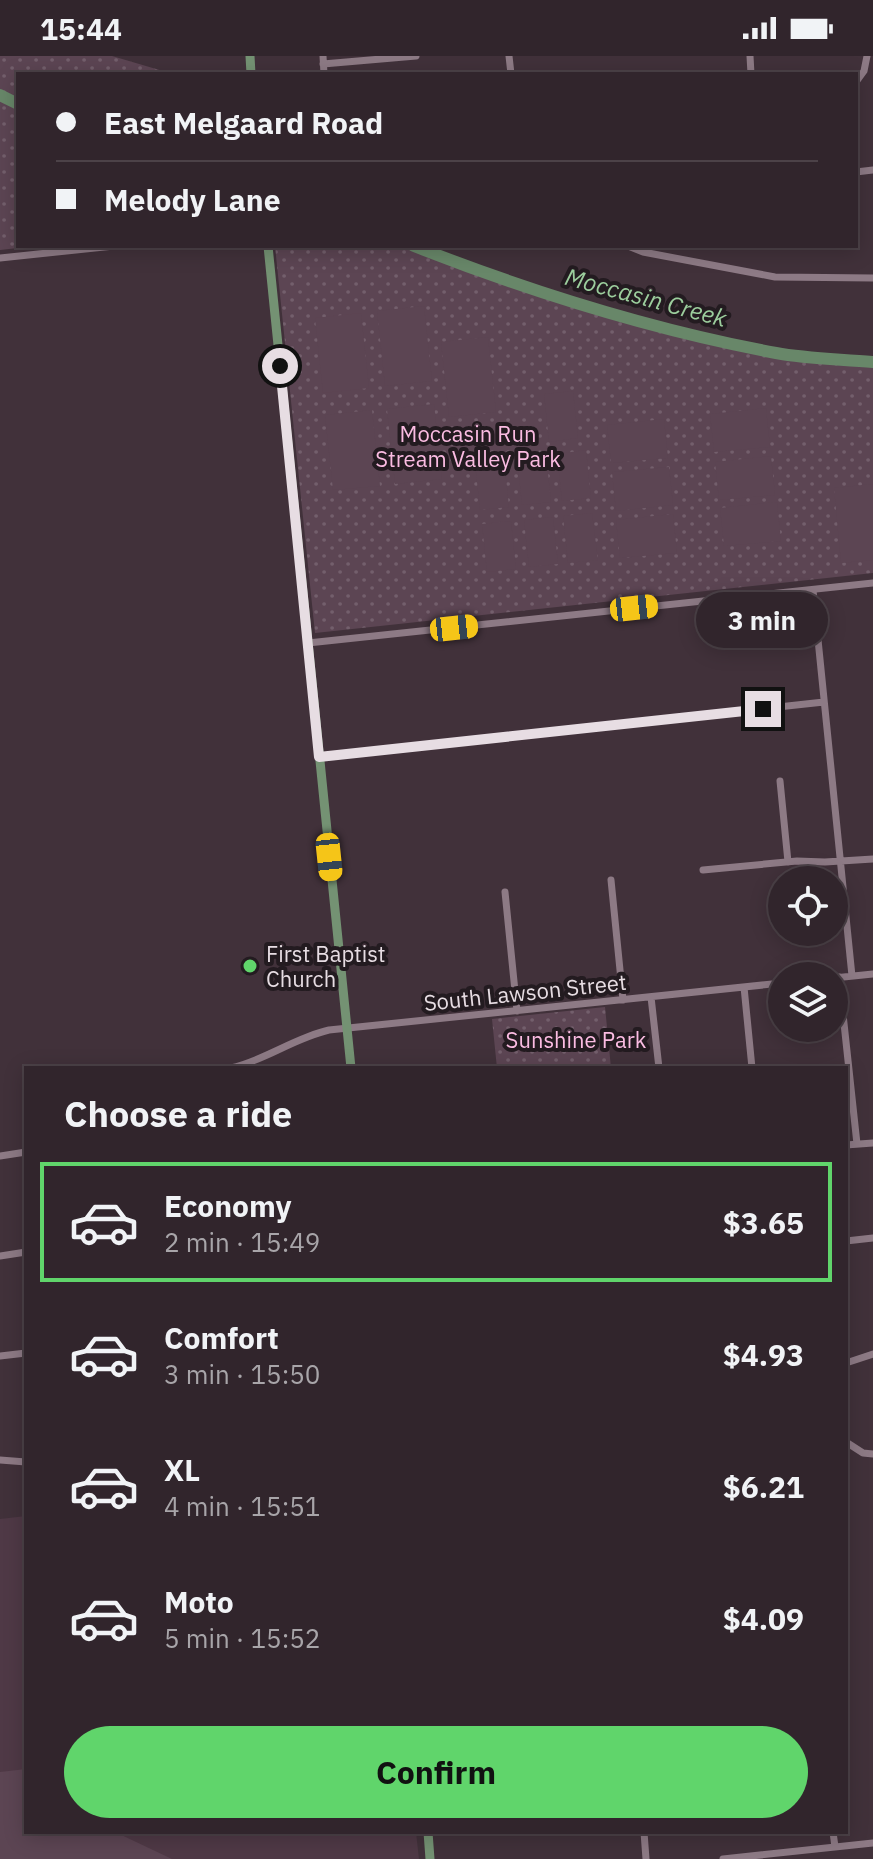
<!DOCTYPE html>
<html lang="en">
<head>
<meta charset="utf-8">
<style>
	:root { --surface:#31252c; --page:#392d34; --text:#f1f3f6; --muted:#a8a5a9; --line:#4c4248; --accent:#60d56b }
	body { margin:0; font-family:"IBM Plex Sans",sans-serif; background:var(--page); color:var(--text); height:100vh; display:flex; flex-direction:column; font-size:30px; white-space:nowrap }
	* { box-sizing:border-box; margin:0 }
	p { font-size:26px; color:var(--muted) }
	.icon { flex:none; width:44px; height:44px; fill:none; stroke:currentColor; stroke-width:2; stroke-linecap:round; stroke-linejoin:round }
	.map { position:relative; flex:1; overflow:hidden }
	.panel { position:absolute; left:24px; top:1010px; width:824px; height:768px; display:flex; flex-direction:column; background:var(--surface); border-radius:0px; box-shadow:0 4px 20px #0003,0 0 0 2px var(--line) }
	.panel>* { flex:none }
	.top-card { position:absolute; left:16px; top:16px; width:842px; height:176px; border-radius:0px; box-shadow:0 4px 20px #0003,0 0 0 2px var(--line); display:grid; align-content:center; height:176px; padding:0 40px; background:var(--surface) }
	.tools { position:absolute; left:768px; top:810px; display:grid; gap:16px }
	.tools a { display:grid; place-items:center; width:80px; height:80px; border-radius:50%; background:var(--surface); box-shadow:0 4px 20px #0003,0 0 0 2px var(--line); font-size:40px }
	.end { position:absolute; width:36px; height:36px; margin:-18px; border:10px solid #e7dde3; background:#111; box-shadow:0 0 0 4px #111 }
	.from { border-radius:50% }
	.bubble { position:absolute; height:56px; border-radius:28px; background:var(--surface); box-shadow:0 4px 20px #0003,0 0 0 2px var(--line); font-size:26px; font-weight:700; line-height:56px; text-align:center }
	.car { position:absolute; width:24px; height:48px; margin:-24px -12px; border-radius:10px; box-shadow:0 0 6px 2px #0007; background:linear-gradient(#f5c518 24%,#345 0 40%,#f5c518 0 76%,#345 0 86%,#f5c518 0) }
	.top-card b { display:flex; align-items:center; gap:28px; height:76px; font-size:30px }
	.top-card b+b { border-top:2px solid var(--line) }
	.top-card i { width:20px; height:20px; background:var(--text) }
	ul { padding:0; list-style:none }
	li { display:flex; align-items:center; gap:24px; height:120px; margin:0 16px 12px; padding:0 24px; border:4px solid transparent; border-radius:0px }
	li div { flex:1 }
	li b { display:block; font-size:30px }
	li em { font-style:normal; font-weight:700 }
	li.active { border-color:var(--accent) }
	li>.icon { width:72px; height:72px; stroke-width:1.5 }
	h2 { padding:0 40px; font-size:36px; line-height:96px }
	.action { display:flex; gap:16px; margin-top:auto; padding:16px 40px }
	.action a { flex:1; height:92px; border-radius:48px; background:var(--accent); color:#111; font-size:32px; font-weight:700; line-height:92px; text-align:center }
	.status { display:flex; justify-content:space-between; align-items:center; height:56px; padding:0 40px; background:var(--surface); direction:ltr }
	.status svg { height:22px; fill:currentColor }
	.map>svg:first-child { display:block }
	.built { fill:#4f3946 }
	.park { fill:url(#park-dots) }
	.pitch { fill:#5c4553 }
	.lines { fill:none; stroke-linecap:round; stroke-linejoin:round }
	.river { stroke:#688769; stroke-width:12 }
	.minor { stroke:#8d7a85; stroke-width:7 }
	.major { stroke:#749273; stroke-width:9 }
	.route { stroke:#e7dde3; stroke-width:10 }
	.poi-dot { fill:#60d56b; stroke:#231b20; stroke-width:3 }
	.labels { text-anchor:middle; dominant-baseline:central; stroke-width:8; stroke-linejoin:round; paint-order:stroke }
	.park-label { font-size:22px; fill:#fbbce2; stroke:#231b20 }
	.poi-label { font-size:22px; fill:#e7dde3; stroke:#231b20; text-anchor:start }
	.street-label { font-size:22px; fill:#e7dde3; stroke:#231b20 }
	.water-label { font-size:24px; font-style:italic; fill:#9cce9d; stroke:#231b20 }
</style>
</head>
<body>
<div class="status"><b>15:44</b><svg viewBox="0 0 49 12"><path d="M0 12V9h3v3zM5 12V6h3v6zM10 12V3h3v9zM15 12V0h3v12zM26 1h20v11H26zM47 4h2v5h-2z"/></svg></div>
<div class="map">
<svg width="873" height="1803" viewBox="0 0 873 1803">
	<defs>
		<pattern id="park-dots" width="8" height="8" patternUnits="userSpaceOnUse" patternTransform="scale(2)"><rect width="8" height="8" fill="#5c4553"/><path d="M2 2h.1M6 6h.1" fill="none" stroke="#735f6c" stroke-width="1.8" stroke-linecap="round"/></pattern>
	</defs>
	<rect width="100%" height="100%" fill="#41313a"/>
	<path class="built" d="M 26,1460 L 26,1776 L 416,1776 L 419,1803 L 0,1803 L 0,1463 Z"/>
	<path class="park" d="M 0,0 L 112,0 L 173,18 L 18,18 L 18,190 L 35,190 L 0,194 Z
		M 275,190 L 414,190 L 576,247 L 670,272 L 778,297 L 873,306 L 873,517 L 315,577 Z
		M 605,951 L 611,1012 L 497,1012 L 492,963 Z"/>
	<path class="pitch" d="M 424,250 L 432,325 L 385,330 L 377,255 Z
		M 361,257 L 369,332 L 323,337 L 315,262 Z
		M 488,281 L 496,356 L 449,361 L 441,286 Z
		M 573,335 L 578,382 L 549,386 L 544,338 Z
		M 434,348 L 442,423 L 395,428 L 387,353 Z
		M 766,352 L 770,391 L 714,396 L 710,358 Z
		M 372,354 L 380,430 L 333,434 L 325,359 Z
		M 664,363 L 668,402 L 611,407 L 607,369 Z
		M 586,394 L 591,442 L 562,445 L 557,398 Z
		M 546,399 L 551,446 L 522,449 L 517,402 Z
		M 771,400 L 775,439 L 719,444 L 715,406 Z
		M 504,404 L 509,451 L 480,454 L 475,407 Z
		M 669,411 L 673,449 L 616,455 L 612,416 Z
		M 873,428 L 873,504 L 841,507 L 834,432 Z
		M 777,446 L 781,485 L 724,490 L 720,452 Z
		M 592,457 L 598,504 L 568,507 L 563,460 Z
		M 673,458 L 677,497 L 620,502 L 616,464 Z
		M 553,461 L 558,508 L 529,511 L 524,464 Z
		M 511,465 L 516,513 L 487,516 L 482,468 Z
		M 26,1713 L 26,1776 L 115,1776 L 172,1803 L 0,1803 L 0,1716 Z"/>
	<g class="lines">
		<path class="river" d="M 0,39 L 18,48
			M 414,190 C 531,236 653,274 776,297 C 808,303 841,303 873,306"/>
		<path class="minor" d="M 323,0 L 324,18
			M 509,0 L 511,18
			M 750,0 L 751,18
			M 323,8 L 416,0
			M 856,26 L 864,15 L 867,0
			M 856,116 L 873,114
			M 628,190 L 643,196 L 775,221 L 873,222
			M 0,202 L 114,190
			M 813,534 L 852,920
			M 308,587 L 873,527
			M 319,701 L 824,646
			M 780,725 L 788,806
			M 703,814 L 797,805 L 825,806 L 873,803
			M 611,824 L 623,944
			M 505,836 L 517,955
			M 839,921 L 857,1088
			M 834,922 L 873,918
			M 744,931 L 752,1012
			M 651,941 L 659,1012
			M 231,1012 C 266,1004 294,982 329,974 L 782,927
			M 846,1089 L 873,1087
			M 0,1100 L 26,1096
			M 846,1185 L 873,1182
			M 0,1200 L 26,1196
			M 0,1300 L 26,1297
			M 846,1307 L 873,1298
			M 846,1386 L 863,1397 L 873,1398
			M 0,1404 L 26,1406
			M 644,1776 L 646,1803
			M 833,1776 L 835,1791
			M 723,1803 L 873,1787"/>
		<path class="major" d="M 250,0 L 251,18
			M 268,190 L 351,1012
			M 428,1776 L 430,1803"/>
	</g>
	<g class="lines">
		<path class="route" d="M 280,310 L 319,701 L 763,653"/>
	</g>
	<circle class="poi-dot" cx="250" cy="910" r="8"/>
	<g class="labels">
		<g class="park-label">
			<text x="468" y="377">Moccasin Run<tspan x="468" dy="25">Stream Valley Park</tspan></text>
			<text x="576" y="983">Sunshine Park</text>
		</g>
		<g class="poi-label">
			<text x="266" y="897">First Baptist<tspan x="266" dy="25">Church</tspan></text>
		</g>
		<g class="street-label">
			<text transform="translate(525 936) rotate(-6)">South Lawson Street</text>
		</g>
		<g class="water-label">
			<text transform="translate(646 241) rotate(15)">Moccasin Creek</text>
		</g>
	</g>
</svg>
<div class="tools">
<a><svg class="icon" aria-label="locate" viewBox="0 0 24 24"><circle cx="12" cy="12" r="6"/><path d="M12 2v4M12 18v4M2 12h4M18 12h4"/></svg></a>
<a><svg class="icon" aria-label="layers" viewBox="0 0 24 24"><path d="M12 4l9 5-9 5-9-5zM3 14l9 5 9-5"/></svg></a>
</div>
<i class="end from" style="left:280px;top:310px"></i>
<i class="end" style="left:763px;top:653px"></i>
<div class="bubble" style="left:696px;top:536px;width:132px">3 min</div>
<i class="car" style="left:634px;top:552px;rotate:84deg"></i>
<i class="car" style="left:454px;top:572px;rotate:84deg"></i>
<i class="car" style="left:329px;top:801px;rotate:174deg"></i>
<div class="top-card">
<b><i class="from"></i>East Melgaard Road</b>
<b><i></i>Melody Lane</b>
</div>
<section class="panel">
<h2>Choose a ride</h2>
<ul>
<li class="active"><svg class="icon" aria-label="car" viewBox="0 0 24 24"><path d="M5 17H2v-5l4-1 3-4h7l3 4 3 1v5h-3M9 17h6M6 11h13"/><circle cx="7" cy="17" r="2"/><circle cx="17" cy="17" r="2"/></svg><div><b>Economy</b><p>2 min · 15:49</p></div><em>$3.65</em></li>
<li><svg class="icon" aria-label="car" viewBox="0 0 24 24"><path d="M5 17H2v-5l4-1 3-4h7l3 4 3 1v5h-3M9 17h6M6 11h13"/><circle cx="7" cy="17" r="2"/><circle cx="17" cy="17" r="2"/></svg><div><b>Comfort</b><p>3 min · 15:50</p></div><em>$4.93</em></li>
<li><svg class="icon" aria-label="car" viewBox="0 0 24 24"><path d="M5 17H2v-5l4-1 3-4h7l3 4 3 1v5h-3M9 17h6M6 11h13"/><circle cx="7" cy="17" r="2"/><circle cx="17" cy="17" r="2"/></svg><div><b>XL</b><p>4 min · 15:51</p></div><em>$6.21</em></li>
<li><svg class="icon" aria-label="car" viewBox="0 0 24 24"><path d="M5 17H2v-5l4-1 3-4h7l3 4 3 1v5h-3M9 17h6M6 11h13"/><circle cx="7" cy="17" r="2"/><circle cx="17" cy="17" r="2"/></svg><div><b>Moto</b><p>5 min · 15:52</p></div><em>$4.09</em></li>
</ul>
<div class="action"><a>Confirm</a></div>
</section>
</div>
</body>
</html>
